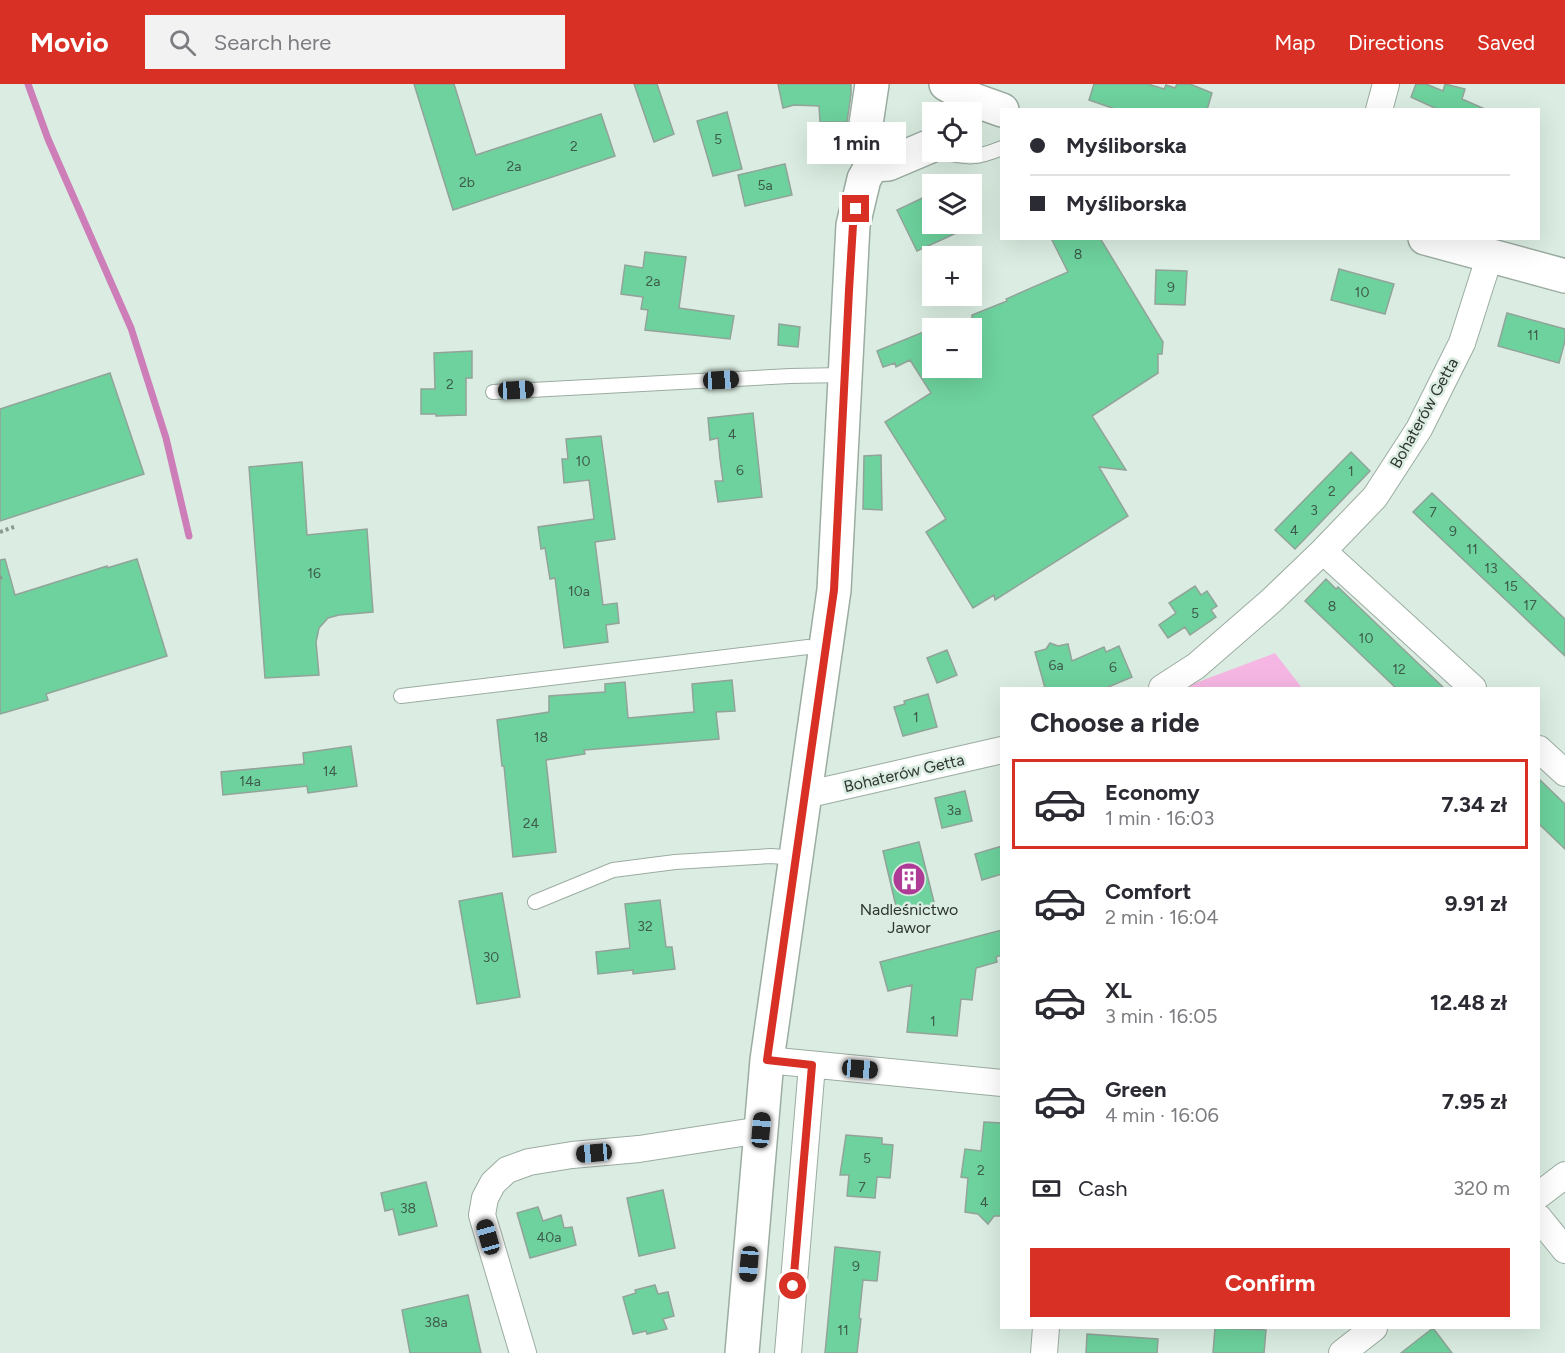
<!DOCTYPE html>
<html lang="en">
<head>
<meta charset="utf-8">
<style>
	:root { --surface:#fff; --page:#f2f2f3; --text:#2b2b33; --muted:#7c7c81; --line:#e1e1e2; --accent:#d93025 }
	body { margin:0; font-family:Figtree,sans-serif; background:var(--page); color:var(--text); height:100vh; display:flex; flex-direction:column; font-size:22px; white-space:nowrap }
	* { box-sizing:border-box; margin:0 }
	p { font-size:20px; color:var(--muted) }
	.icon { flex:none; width:33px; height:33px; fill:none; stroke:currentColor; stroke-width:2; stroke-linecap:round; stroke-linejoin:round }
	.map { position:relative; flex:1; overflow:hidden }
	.panel { position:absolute; left:1000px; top:603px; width:540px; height:642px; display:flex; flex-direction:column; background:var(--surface); border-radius:0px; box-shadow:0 6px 24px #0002 }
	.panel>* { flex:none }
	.top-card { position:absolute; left:1000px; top:24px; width:540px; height:132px; border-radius:0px; box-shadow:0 6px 24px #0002; display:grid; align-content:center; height:132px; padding:0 30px; background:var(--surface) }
	.buttons { position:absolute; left:922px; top:18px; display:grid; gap:12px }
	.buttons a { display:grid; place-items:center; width:60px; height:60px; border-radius:0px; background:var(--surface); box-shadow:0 6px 24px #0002; font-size:30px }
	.end { position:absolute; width:27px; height:27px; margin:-14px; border:8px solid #d93025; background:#fff; box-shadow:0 0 0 3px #fff }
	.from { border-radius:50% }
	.bubble { position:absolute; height:42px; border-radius:0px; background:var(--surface); box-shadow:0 6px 24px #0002; font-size:20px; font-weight:700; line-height:42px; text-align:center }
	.car { position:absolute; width:18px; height:36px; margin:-18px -9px; border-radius:8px; box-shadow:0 0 4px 2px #0007; background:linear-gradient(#222 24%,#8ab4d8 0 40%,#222 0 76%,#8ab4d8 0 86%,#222 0) }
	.top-card b { display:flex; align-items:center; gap:21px; height:57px; font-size:22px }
	.top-card b+b { border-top:2px solid var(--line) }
	.top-card i { width:15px; height:15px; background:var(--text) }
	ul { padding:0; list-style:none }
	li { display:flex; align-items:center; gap:18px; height:90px; margin:0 12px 9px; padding:0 18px; border:3px solid transparent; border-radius:0px }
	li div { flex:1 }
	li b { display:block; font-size:22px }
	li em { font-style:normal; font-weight:700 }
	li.on { border-color:var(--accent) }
	li>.icon { width:54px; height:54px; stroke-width:1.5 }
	h2 { padding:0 30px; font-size:27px; line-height:72px }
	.pay { display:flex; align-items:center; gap:15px; height:66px; padding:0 30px; font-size:22px }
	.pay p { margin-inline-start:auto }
	.action { display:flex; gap:12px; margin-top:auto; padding:12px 30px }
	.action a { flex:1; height:69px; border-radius:0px; background:var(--accent); color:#fff; font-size:24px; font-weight:700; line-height:69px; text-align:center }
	header { display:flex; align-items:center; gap:36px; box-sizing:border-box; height:84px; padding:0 30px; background:var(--accent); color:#fff }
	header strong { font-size:28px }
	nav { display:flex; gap:33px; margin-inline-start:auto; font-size:21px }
	.search { width:420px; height:54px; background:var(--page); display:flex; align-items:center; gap:15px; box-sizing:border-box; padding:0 21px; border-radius:0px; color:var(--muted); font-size:22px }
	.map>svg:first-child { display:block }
	.green { fill:#f6b6e3 }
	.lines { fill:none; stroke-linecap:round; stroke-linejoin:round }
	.stream { stroke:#cd7db8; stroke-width:7 }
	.building { fill:#6dd29d; stroke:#92a399; stroke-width:1.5 }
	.lane-casing { stroke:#9baca1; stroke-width:16 }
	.street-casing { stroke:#9baca1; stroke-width:28 }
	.secondary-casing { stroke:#9baca1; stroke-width:36 }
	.path { stroke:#8b988f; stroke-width:4; stroke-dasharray:3 3; stroke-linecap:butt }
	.lane { stroke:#fff; stroke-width:14 }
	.street { stroke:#fff; stroke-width:26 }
	.secondary { stroke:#fff; stroke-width:33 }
	.route { stroke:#d93025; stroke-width:8 }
	.labels { text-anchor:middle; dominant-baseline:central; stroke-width:5; stroke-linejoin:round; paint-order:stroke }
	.number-label { font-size:14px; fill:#3e5c4b }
	.street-label { font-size:16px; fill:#2e3530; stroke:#dbede2 }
	.poi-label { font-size:16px; fill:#2e3530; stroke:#dbede2 }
</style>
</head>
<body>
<header>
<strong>Movio</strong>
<div class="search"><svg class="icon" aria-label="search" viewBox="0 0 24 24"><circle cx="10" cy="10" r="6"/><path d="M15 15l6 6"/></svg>Search here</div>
<nav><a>Map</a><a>Directions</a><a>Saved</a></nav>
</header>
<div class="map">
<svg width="1565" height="1269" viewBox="0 0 1565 1269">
	<rect width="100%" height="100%" fill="#dbede2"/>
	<path class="green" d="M 1275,569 L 1302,604 L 1182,604 Z"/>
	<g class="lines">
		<path class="stream" d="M 28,0 L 48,55 L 131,244 L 166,354 L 189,452"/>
	</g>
	<path class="building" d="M 414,0 L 454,0 L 476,71 L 601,30 L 615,72 L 453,126 Z
		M 634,0 L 657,0 L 674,50 L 654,58 Z
		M 778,0 L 851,0 L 851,10 L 847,38 L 820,38 L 819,22 L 794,21 L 783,24 Z
		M 1094,0 L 1148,0 L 1164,5 L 1166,1 L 1175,4 L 1177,0 L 1190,0 L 1212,9 L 1207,26 L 1118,26 L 1089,16 Z
		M 1416,0 L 1426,0 L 1443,7 L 1445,0 L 1465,5 L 1462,15 L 1487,26 L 1439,26 L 1411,13 Z
		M 727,28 L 742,85 L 713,92 L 697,37 Z
		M 785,80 L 792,111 L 745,122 L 738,91 Z
		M 933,109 L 933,140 L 976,140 L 917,167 L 897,126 Z
		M 1051,154 L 1100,154 L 1163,258 L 1162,270 L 1158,270 L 1158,289 L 1092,332 L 1126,386 L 1099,383 L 1128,432 L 995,516 L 994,511 L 973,524 L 926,448 L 946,435 L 885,338 L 931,309 L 910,276 L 896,283 L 895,279 L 883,283 L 877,267 L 933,244 L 933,284 L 972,284 L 972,231 L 1007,217 L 1006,215 L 1068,188 Z
		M 645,168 L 686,173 L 679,224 L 734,232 L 730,255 L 645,246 L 648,226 L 641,225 L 643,213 L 621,210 L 625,181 L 643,184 Z
		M 1339,185 L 1394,200 L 1385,230 L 1331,216 Z
		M 1156,186 L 1187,187 L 1185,221 L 1155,220 Z
		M 1507,229 L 1565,245 L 1565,257 L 1559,279 L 1498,262 Z
		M 779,240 L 800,243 L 798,263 L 778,261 Z
		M 472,267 L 472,294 L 466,294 L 466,331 L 436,332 L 436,330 L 421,330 L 421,305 L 435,305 L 434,269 Z
		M 110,289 L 144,390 L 0,437 L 0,325 Z
		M 753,329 L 762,413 L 718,418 L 715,397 L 723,397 L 720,375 L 718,354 L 710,356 L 708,334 Z
		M 601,352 L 615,455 L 595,458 L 603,521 L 617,519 L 619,539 L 606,541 L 608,558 L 564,564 L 555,494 L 550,495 L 545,464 L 541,465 L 538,443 L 594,435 L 589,396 L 564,399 L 562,375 L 568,375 L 566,355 Z
		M 1351,368 L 1370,387 L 1295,465 L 1275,446 Z
		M 881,371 L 882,426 L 863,425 L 864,372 Z
		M 302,378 L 307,451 L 367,445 L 373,528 L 339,531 L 328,534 L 319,544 L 316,558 L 319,591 L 265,594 L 249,383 Z
		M 1432,409 L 1565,535 L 1565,572 L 1413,428 Z
		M 5,475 L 15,511 L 107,482 L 107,484 L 137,475 L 167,572 L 46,610 L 48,616 L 0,630 L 0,476 Z
		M 1326,495 L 1336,505 L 1338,503 L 1444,604 L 1396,604 L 1305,517 Z
		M 1195,502 L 1201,511 L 1207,507 L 1217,522 L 1211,526 L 1216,533 L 1190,551 L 1185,543 L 1168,554 L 1159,541 L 1176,529 L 1169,519 Z
		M 1050,559 L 1058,562 L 1068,560 L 1072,577 L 1104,563 L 1106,568 L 1119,562 L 1132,593 L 1106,604 L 1045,604 L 1035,568 L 1046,565 Z
		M 947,566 L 957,591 L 937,599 L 927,574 Z
		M 732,596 L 735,627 L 716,628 L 719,655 L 584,666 L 585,670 L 546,676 L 556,768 L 513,773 L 504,682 L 502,682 L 497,636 L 549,628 L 549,612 L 605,608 L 605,600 L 625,598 L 628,634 L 694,628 L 692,600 Z
		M 928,610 L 937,643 L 903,652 L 894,623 L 905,620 L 904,617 Z
		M 351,662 L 357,702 L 308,709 L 307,702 L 223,711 L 221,688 L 304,680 L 303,669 Z
		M 1539,695 L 1565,720 L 1565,765 L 1539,740 Z
		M 965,707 L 972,737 L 942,744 L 935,714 Z
		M 919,758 L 935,822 L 898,831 L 883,767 Z
		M 1002,762 L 1002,790 L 982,796 L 975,770 Z
		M 502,809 L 520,913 L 477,920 L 459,817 Z
		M 660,816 L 666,863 L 672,863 L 675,885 L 633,890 L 633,886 L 598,890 L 596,868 L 630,864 L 625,820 Z
		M 1002,846 L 1002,871 L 996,873 L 997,878 L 976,884 L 972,916 L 961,915 L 957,952 L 907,948 L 912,901 L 888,907 L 880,878 Z
		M 984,1038 L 1002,1039 L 1002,1132 L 994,1132 L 988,1140 L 978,1130 L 965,1128 L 968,1094 L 961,1093 L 965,1065 L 981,1067 Z
		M 846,1051 L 882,1054 L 882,1060 L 893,1061 L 890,1094 L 877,1093 L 875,1114 L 847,1112 L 849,1091 L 840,1091 Z
		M 426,1098 L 437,1142 L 399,1151 L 393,1125 L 385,1127 L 381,1109 Z
		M 663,1106 L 675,1164 L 639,1172 L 627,1114 Z
		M 538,1123 L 543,1137 L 561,1131 L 564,1144 L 572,1143 L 576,1161 L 530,1174 L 517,1129 Z
		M 835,1163 L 880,1168 L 877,1197 L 863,1196 L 859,1234 L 861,1235 L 857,1269 L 825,1269 Z
		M 655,1201 L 658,1210 L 668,1208 L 674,1232 L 663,1235 L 667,1245 L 647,1250 L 646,1247 L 633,1250 L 623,1213 L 636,1209 L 635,1206 Z
		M 468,1211 L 481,1269 L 410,1269 L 402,1226 Z
		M 1215,1244 L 1266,1246 L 1264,1269 L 1213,1269 Z
		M 1433,1244 L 1452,1269 L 1401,1269 L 1415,1258 Z
		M 1087,1250 L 1158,1255 L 1157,1269 L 1086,1269 Z"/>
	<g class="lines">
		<g class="lane-casing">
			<path id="lane" d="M 940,68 C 969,74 975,75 1002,64
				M 493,308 L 790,292 L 845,291
				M 401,612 L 808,563 L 825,567
				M 535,818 L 613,786 L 675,778 L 771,772 L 796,774"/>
		</g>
		<g class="street-casing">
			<path id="street" d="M 1379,26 L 1386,0
				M 1323,467 L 1473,604
				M 1162,604 L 1196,582 L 1272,516 L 1323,467 L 1375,413 L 1419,345 L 1462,259 L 1490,171
				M 1539,665 L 1565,689
				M 805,711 L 1002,666
				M 767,976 L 1002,999
				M 1539,1111 L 1565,1091
				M 1539,1134 L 1565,1166
				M 523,1269 L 482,1131 L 485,1114 L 493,1099 L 507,1086 L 529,1078 L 572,1071 L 639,1065 L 761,1046
				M 788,1269 L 812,981
				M 1044,1269 L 1046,1244
				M 1342,1269 L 1374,1244"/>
		</g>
		<g class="secondary-casing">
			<path id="secondary" d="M 946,0 L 974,16 L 1002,26
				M 872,81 L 888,80 L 933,61
				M 1425,154 L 1565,192
				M 742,1269 L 767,976 L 834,506 L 853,141 L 864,95 L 872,81 L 867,60 L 866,40 L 872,0"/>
		</g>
		<path class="path" d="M 0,448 L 14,443
			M 0,494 L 2,493"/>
		<use href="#lane" class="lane"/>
		<use href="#street" class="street"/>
		<use href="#secondary" class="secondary"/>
	</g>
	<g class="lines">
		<path class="route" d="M 793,1202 L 812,981 L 767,976 L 834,506 L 849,206 L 853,141 L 856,125"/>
	</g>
	<defs>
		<g id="building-disc" transform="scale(1.725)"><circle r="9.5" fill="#ae3c96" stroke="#dbede2"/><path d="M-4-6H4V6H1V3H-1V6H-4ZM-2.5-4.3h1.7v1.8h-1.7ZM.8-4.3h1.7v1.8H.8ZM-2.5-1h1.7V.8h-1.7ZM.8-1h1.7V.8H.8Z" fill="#fff"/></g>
	</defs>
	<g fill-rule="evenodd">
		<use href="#building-disc" x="909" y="795"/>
	</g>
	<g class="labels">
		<g class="number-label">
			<text x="718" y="55">5</text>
			<text x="574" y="62">2</text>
			<text x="514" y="82">2a</text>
			<text x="467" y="98">2b</text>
			<text x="765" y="101">5a</text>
			<text x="1078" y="170">8</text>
			<text x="653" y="197">2a</text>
			<text x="1171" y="203">9</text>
			<text x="1362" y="208">10</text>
			<text x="1533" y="251">11</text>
			<text x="450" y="300">2</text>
			<text x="732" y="350">4</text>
			<text x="583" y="377">10</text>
			<text x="740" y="386">6</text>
			<text x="1351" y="387">1</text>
			<text x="1332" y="407">2</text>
			<text x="1314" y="426">3</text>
			<text x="1433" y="428">7</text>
			<text x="1294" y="446">4</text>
			<text x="1453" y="447">9</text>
			<text x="1472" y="465">11</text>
			<text x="1491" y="484">13</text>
			<text x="314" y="489">16</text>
			<text x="1511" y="502">15</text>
			<text x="579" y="507">10a</text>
			<text x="1530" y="521">17</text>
			<text x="1332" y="522">8</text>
			<text x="1195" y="529">5</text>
			<text x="1366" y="554">10</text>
			<text x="1056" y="581">6a</text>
			<text x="1113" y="583">6</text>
			<text x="1399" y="585">12</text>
			<text x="916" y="633">1</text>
			<text x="541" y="653">18</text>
			<text x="330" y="687">14</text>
			<text x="250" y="697">14a</text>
			<text x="954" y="726">3a</text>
			<text x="531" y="739">24</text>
			<text x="645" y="842">32</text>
			<text x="491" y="873">30</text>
			<text x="933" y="937">1</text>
			<text x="867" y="1074">5</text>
			<text x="981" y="1086">2</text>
			<text x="862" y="1103">7</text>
			<text x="984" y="1118">4</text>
			<text x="408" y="1124">38</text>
			<text x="549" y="1153">40a</text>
			<text x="856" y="1182">9</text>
			<text x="436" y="1238">38a</text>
			<text x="843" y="1246">11</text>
		</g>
		<g class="street-label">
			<text transform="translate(1424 329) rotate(-61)">Bohaterów Getta</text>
			<text transform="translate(904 689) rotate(-13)">Bohaterów Getta</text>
		</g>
		<g class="poi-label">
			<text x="909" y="825">Nadleśnictwo<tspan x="909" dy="18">Jawor</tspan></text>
		</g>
	</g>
</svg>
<div class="buttons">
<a><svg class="icon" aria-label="locate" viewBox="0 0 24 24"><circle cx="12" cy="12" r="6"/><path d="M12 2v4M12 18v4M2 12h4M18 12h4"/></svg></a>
<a><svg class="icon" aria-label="layers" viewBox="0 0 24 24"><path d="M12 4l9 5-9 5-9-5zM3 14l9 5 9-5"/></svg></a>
<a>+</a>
<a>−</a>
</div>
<i class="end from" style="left:793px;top:1202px"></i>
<i class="end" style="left:856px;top:125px"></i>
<div class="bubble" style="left:807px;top:38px;width:99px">1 min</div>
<i class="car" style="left:721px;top:296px;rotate:87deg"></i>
<i class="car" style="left:516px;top:306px;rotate:87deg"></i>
<i class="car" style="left:860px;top:985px;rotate:95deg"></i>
<i class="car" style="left:761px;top:1046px;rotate:5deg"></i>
<i class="car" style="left:594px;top:1069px;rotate:265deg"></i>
<i class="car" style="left:488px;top:1153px;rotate:344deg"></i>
<i class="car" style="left:749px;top:1180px;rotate:185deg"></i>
<div class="top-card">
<b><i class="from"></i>Myśliborska</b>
<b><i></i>Myśliborska</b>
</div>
<section class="panel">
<h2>Choose a ride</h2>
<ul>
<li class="on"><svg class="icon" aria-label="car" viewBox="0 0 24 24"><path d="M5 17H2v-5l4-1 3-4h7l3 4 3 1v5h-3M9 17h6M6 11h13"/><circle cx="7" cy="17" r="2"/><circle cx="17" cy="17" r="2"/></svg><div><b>Economy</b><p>1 min · 16:03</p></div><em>7.34 zł</em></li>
<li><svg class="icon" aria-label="car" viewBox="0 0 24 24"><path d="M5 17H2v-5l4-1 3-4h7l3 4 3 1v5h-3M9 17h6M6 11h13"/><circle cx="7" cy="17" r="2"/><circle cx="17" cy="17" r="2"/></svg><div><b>Comfort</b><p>2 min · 16:04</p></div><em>9.91 zł</em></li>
<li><svg class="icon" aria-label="car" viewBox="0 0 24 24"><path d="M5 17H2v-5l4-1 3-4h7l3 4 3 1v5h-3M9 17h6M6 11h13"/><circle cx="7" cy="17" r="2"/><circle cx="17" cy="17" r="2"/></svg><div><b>XL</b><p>3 min · 16:05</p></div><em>12.48 zł</em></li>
<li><svg class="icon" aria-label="car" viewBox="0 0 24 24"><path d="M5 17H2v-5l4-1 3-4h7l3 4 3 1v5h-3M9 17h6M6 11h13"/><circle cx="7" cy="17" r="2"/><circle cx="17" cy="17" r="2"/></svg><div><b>Green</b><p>4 min · 16:06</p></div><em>7.95 zł</em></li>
</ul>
<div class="pay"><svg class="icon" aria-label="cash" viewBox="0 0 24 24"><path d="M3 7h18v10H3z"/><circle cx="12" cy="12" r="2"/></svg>Cash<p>320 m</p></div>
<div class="action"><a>Confirm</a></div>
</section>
</div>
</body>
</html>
